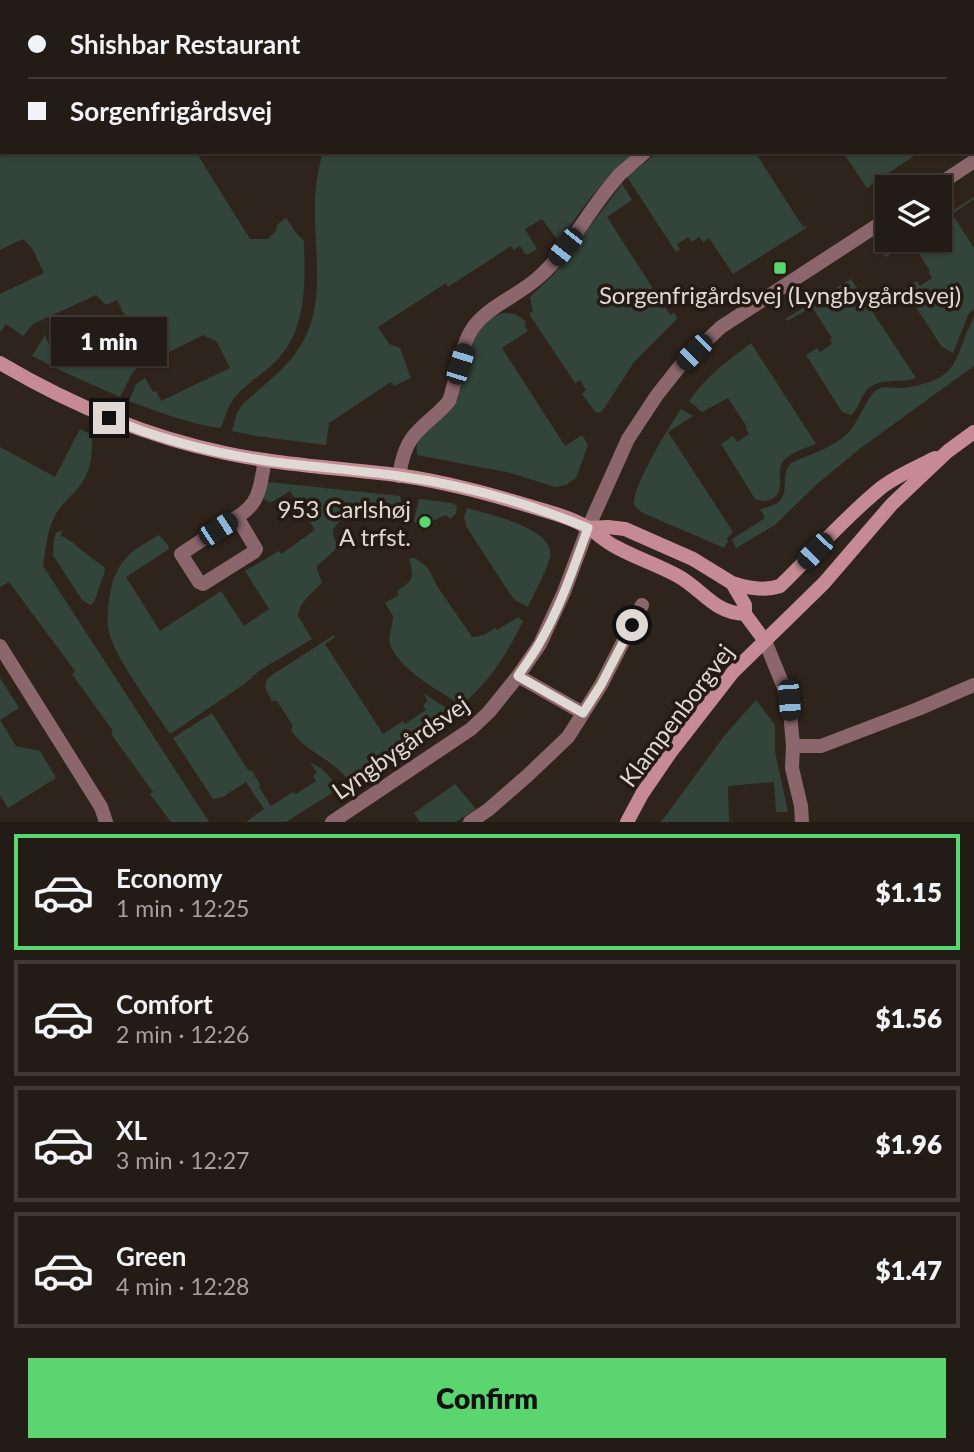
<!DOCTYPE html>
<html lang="en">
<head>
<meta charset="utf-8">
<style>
	:root { --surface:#231b15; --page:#2b241e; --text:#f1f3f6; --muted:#a3a1a0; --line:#403934; --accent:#5ad56f }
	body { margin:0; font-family:Lato,sans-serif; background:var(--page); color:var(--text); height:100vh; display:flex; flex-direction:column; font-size:26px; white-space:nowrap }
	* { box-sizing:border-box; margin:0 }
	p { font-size:23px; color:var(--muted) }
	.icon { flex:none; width:38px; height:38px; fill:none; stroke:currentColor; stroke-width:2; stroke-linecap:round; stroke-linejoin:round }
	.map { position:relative; height:822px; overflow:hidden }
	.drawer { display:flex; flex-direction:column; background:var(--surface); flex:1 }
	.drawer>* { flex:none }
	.banner { position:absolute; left:0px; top:0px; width:975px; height:154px; box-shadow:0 2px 5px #0004,0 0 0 2px var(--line); display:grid; align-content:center; height:154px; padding:0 28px; background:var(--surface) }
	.buttons { position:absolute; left:875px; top:175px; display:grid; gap:14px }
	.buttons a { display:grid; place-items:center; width:77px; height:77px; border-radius:0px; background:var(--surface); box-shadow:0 2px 5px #0004,0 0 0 2px var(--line); font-size:35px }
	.end { position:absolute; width:32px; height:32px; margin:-16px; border:9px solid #dfd8d3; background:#111; box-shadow:0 0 0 4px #111 }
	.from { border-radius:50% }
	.bubble { position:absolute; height:49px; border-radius:0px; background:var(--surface); box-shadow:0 2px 5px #0004,0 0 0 2px var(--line); font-size:23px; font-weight:800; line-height:49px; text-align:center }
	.car { position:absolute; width:21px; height:42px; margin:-21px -10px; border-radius:9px; box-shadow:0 0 5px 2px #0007; background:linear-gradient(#222 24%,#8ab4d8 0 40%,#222 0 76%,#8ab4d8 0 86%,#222 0) }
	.banner b { display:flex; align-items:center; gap:24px; height:66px; font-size:26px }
	.banner b+b { border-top:2px solid var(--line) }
	.banner i { width:18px; height:18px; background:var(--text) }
	ul { padding:12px 0 0; list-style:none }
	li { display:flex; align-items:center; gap:21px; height:116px; margin:0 14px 10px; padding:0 14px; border:4px solid var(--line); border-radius:0px }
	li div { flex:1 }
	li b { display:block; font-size:26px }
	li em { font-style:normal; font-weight:800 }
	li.current { border-color:var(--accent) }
	li>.icon { width:63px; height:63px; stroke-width:1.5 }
	.primary-button { display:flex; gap:14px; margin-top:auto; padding:14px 28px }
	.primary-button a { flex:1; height:80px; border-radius:0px; background:var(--accent); color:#111; font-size:28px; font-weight:800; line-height:80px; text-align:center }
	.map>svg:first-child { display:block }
	.green { fill:#33453b }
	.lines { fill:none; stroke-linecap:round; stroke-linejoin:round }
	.street { stroke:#8b666d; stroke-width:14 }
	.secondary { stroke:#c58a94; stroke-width:14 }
	.route { stroke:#dfd8d3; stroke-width:9 }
	.poi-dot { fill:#5ad56f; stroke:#251b13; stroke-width:2.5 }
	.labels { text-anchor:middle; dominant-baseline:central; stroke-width:7; stroke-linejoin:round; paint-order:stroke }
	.poi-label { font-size:24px; fill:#dfd8d3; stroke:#251b13 }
	.street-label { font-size:24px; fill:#dfd8d3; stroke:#251b13 }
</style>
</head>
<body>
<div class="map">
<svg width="974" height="822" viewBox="0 0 974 822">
	<rect width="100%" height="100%" fill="#2f241c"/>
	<path class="green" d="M 110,0 L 480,0 L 478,2 L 112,2 Z
		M 2,64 L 2,152 L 196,152 L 250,239 L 268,239 L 276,231 L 277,225 L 286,218 L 296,233 L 304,241 C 305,282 307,327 278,359 C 264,374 242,385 231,403 C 226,411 224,420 221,428 C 189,424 159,412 129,401 L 136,384 L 145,378 L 153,392 L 156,391 L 161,401 L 230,368 L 217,342 L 203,335 L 137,368 L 131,375 L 120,397 L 64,372 L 32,356 L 45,335 L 51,350 L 56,348 L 60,357 L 129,325 L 117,300 L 106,305 L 96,295 L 33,324 L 23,336 L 6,324 L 0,332 L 0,294 L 44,273 L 32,248 L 23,239 L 0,250 L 0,65 Z
		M 323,152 L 634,152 C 603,178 581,210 559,242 L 542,219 L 525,229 L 537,249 L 526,255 L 520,246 L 514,250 L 511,246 L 448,287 L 446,283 L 378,327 L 389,344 L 400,348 L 411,378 L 394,386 L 391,382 L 329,423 L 326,445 L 256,436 L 232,431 L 237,413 L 242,405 C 261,386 284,372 299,348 C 327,307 314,253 315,206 C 315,188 318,169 323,152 Z
		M 658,152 L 755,152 L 803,227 L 805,225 L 806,228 L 733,274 L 709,238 L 703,242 L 699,237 L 692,242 L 688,237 L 677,244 L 680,250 L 676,252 L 627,177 Z
		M 843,152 L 920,152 L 882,177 L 867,188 Z
		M 622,184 L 632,200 L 607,217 L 670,315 L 674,313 L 677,318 L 676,320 L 634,362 L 603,410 L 601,412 L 596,413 L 582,394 L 586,390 L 580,380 L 575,383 L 529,314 L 533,311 L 530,298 L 532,295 L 554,274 Z
		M 974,197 L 974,199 L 952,214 L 974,248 L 974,309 L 969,313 L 953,353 L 942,347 L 938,341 L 904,289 L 917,281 L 920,286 L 932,278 L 929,273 L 930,271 L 912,242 L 886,257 L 883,255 L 907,240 L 940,240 L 940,219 Z
		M 851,279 L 916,378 C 900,384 879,376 866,391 C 860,399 858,409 851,415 L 842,412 L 806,355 L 817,348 L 820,352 L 832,344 L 830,340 L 832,338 L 812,307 L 787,321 L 785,319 Z
		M 504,313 C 514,313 519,315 526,322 L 525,327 L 528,331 L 502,348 L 565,446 L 582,435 L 588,445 L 576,478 L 566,485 L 555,487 L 511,473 L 417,455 C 417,451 416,447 417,444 C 420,432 449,417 457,399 C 469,371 466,321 504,313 Z
		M 974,317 L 974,366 L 862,447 L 817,484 L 775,525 L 736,548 L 732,539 L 765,518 L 760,509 C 799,502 776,481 791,463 C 810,454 833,448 848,433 C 859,422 868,394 878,389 C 886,385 896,389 905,388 C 963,378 952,360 974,317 Z
		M 751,343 L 816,444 C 808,447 785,455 782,463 C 776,475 786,491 772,499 C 765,502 761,501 755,499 L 721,444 L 733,436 L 737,442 L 749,434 L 746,429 L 747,427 L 728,398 L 702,412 L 689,401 C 705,378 728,360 751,343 Z
		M 681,409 L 693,416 L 668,432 L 733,532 L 727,538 L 728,541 L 724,548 L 641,512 L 634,505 C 632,486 669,427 681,409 Z
		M 80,429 L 92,435 C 92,459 92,472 75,492 C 68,499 62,504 57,512 C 47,528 46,548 43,566 L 209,822 L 171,822 L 150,794 L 153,792 L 111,734 L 113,731 L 72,674 L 75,671 L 9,582 L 0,587 L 0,447 L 55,477 Z
		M 268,482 L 400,496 L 401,501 L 395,516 L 389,518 L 373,505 L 368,503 C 358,507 332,522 333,534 C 334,538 336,542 337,546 L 335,550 L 317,566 L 317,569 L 322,583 C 312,593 299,602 298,616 L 312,639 L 259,671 L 243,685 L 170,734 C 153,708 112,655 108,627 C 107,616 108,605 110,594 C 112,580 117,567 128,556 C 137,547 149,541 159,535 L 168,545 L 169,549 L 126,577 L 160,631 L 221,591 L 244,626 L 269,609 L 245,571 L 279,551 L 281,554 L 315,530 L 290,491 L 270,503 L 264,499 L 266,485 Z
		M 419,499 L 452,503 L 457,506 L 456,513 L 451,519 L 445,515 L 433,521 L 429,514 L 415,523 L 414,521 Z
		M 467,508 C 487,514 556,528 550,557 C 547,570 534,594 528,607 L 515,600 L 510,594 L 466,526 L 464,517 Z
		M 63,530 L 60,535 L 74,543 L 76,546 L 104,567 L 105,571 L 94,602 L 90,605 L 82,600 L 53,555 L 54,538 L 56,533 Z
		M 409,558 L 415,558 L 428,568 L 437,586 L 472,637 C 481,637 488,633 495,628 L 497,630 L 518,617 L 523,621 C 508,653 487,685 459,707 L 453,700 C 433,687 398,668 390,644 C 388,636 393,625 393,616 L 385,603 L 399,595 L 397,591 C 414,580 414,578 409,558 Z
		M 334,635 L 335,637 L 325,644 L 383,734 L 403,721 L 405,724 L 426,710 L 423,705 L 428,701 L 423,693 L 446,708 L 452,714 L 349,781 C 333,759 305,752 291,730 L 293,726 L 277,701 L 272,701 L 265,687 L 267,679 L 272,675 Z
		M 0,678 L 19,708 L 0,720 L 16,746 L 40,751 L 56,778 L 8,808 L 0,795 Z
		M 756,700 L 775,725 L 775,752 L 788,812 L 776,812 L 774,782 L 728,786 L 729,822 L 661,822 L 725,735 Z
		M 212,713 L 248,770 L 252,771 L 260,784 L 259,787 L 271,806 L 293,792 L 296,794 L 316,781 L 313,776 L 317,773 L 310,762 L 322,769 L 340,788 L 286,822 L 246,822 L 264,809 L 246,782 L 223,797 L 213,799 L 173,738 Z
		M 455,784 L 476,809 L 456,822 L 420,822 L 414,813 Z"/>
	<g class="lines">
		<path class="street" d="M 100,0 L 102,2
			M 892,0 L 895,2
			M 511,2 L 512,0
			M 856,2 L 860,0
			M 973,114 L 974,116
			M 935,187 L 974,161
			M 399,476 C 401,463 404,449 412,438 C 422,424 438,415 449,401 C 457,379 461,342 475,325 C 491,305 521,294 540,276 C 568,251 586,215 610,186 L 619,175 L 645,152
			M 237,517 L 181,554 L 199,582 L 203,584 L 254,552 L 256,549 L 237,517 C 261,503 260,485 265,460
			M 765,641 L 789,700 L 793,746 L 792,768 L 801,806 L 802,822
			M 0,646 L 101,807 L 106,822
			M 518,676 L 583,713
			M 793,746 L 821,746 L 918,709 L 974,685
			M 332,822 L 471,729 L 489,712 L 518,676 L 540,644 L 564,592 L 588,528 L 628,439 L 657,395 L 680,366 L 721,327 L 887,219
			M 470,822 L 488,810 L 527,776 L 568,737 L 601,685 L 642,605"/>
		<path class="secondary" d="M 0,363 C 71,405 143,436 225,453 C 281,465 340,468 397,475 C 448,482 497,496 546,511 C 560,515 578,521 590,529 C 599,535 606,542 616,547 C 636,558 658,565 678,576 C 703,590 714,613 745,614
			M 588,528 L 608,527 L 625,529 L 693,559 L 732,583 L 745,605 L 745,614
			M 732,583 C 747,588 765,591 780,586 C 814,553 845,517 882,487 C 898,475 917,467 935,458
			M 745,614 L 765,641
			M 627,822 L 642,794 L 670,753 L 733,672 L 824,583 L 892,504 L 948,451 L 974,432"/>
	</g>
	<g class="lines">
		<path class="route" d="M 109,418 C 158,439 214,453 267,461 C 311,467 356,470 399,476 C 464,485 528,503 588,528 C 574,567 560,608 539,644 C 533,655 525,665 518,676 L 583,713 L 601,685 L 632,625"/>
	</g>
	<g class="poi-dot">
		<rect x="773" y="261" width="14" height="14" rx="3.5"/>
		<circle cx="425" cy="522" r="7"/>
	</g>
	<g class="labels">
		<g class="poi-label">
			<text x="780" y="294">Sorgenfrigårdsvej (Lyngbygårdsvej)</text>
			<text x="411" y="508" text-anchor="end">953 Carlshøj<tspan x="411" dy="28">A trfst.</tspan></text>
		</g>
		<g class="street-label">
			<text transform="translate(676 715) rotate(-53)">Klampenborgvej</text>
			<text transform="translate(400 747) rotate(-35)">Lyngbygårdsvej</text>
		</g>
	</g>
</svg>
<div class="buttons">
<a><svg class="icon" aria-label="layers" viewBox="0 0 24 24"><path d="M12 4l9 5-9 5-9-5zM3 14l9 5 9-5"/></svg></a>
</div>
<i class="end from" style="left:632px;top:625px"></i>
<i class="end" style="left:109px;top:418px"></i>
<div class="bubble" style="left:51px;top:317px;width:116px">1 min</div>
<i class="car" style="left:565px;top:247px;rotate:218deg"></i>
<i class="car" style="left:694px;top:352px;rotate:225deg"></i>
<i class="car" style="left:460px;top:364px;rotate:17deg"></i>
<i class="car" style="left:218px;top:529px;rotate:57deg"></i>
<i class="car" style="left:815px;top:551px;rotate:224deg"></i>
<i class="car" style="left:789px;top:700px;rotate:176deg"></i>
<div class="banner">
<b><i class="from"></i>Shishbar Restaurant</b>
<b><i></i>Sorgenfrigårdsvej</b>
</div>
</div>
<section class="drawer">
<ul>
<li class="current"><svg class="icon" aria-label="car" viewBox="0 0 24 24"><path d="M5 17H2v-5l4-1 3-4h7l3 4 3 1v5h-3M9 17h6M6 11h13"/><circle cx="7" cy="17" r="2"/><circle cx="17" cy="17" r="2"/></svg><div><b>Economy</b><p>1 min · 12:25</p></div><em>$1.15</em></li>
<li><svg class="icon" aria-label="car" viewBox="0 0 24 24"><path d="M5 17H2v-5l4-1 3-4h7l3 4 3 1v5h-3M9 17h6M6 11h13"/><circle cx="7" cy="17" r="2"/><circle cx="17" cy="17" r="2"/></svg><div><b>Comfort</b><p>2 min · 12:26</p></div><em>$1.56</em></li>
<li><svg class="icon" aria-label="car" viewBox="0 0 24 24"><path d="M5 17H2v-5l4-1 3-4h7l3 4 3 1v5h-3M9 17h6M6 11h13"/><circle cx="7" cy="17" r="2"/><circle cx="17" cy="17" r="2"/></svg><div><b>XL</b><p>3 min · 12:27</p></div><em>$1.96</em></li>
<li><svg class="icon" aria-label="car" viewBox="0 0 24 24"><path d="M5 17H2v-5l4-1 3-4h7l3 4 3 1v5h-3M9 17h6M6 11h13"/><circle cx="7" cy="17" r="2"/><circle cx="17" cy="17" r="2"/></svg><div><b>Green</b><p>4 min · 12:28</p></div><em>$1.47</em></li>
</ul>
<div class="primary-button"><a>Confirm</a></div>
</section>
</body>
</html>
